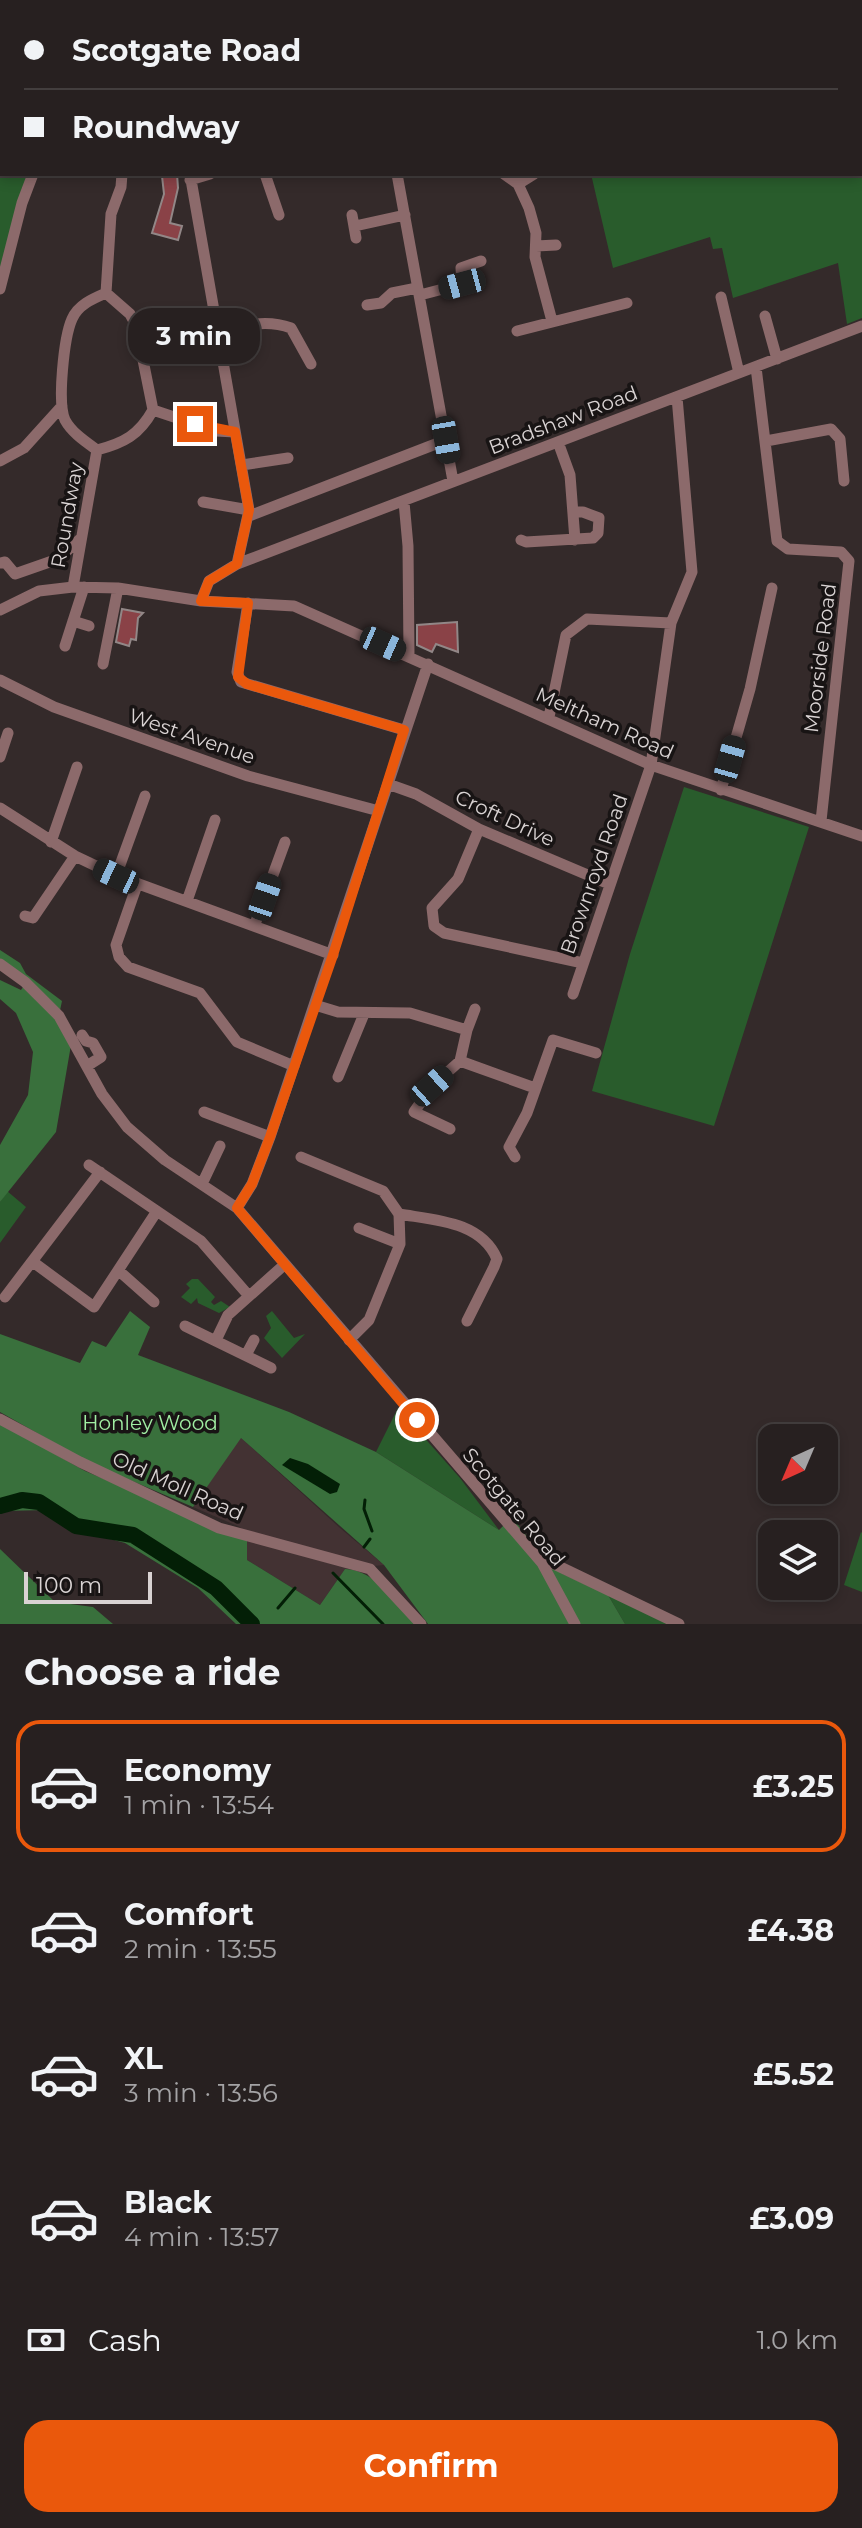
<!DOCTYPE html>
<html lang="en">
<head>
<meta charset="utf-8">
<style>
	:root { --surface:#272020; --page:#2f2829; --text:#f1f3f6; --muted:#a4a3a5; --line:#433e3e; --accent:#ea580c }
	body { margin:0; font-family:Montserrat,sans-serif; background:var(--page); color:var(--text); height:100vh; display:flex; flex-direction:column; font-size:30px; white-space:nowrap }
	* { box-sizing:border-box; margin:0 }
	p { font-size:26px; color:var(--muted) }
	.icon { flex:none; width:44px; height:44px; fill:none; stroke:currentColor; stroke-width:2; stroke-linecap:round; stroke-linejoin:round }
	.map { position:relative; height:1624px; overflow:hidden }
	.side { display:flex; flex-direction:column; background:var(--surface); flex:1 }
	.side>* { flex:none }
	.top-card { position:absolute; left:0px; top:0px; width:862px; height:176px; box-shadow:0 4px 12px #0003,0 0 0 2px var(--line); display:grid; align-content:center; height:176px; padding:0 24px; background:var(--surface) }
	.needle { width:52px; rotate:224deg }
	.tools { position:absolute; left:758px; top:1424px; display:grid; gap:16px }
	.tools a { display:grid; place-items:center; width:80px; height:80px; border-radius:16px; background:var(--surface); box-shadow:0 4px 12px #0003,0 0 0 2px var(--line); font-size:40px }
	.scale { position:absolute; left:24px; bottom:20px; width:128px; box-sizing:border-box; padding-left:8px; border:4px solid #d9d3d3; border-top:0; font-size:22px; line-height:28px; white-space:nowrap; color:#d9d3d3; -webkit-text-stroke:6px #181414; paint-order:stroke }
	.end { position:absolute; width:36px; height:36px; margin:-18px; border:10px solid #ea580c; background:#fff; box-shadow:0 0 0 4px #fff }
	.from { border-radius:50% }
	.bubble { position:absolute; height:56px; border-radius:24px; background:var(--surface); box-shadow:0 4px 12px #0003,0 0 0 2px var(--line); font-size:26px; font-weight:700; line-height:56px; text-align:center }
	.car { position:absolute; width:24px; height:48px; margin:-24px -12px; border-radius:10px; box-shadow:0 0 6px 2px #0007; background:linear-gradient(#222 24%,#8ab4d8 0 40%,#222 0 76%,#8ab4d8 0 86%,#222 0) }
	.top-card b { display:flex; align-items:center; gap:28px; height:76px; font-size:30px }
	.top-card b+b { border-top:2px solid var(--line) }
	.top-card i { width:20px; height:20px; background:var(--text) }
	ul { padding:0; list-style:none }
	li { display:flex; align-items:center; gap:24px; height:132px; margin:0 16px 12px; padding:0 8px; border:4px solid transparent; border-radius:24px }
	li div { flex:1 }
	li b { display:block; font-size:30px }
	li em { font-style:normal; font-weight:700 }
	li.selected { border-color:var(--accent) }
	li>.icon { width:72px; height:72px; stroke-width:1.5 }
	h2 { padding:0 24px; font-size:36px; line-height:96px }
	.pay { display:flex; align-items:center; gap:20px; height:88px; padding:0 24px; font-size:30px }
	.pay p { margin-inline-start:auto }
	.action { display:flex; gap:16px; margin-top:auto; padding:16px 24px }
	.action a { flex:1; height:92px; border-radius:24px; background:var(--accent); color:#fff; font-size:32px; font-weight:700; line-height:92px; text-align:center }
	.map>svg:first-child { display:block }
	.built { fill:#433233 }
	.green { fill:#295c2c }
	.forest { fill:#39703c }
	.water { fill:#031f06 }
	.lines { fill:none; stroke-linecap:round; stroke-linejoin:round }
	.stream { stroke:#031f06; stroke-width:3 }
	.river { stroke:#031f06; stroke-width:16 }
	.building { fill:#8a4247; stroke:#928787; stroke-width:2 }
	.minor { stroke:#8c6a6b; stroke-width:11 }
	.route { stroke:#ea580c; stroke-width:10 }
	.labels { text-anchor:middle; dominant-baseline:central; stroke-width:7; stroke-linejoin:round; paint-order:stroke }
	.street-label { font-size:20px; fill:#d9d3d3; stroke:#181414 }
	.park-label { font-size:20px; fill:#a1efa3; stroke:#181414 }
</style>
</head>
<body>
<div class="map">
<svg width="862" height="1624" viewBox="0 0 862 1624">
	<rect width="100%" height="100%" fill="#342a2a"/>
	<path class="built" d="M 240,1437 L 340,1528 L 384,1565 L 345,1569 L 320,1605 L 247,1560 L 247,1539 L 240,1527 L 193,1507 Z"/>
	<path class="green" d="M 656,0 L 862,0 L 862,318 L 847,324 L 838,263 L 733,298 L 722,248 L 713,249 L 710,237 L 613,268 L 591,174 L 860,174 L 860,2 L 647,2 Z
		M 0,134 L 2,174 L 27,174 L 0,271 Z
		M 684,787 L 809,827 L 714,1126 L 592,1091 L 630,954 Z
		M 7,1191 L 26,1207 L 0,1243 L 0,1202 Z
		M 192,1279 L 198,1279 L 215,1297 L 211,1302 L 214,1305 L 221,1301 L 230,1307 L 219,1313 L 198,1303 L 197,1298 L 191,1304 L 181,1297 L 190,1288 L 186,1284 Z
		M 272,1311 L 294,1338 L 305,1334 L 282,1358 L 264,1338 L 271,1328 L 266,1316 Z
		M 398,1408 L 460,1478 L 499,1530 L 376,1452 Z
		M 861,1532 L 862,1533 L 862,1592 L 844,1585 Z
		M 608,1595 L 673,1624 L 625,1624 Z"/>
	<path class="forest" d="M 0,950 L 20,963 L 26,974 L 62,1001 L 58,1020 L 71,1045 L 56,1132 L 0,1202 L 0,1145 L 28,1095 L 33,1052 L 16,1013 L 0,999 L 0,980 L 21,990 L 27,981 L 0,961 Z
		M 130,1311 L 150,1327 L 138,1355 L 289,1412 L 376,1452 L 499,1530 L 512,1517 L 538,1551 L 563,1574 L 608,1595 L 625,1624 L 428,1624 L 384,1565 L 241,1438 L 193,1507 L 88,1462 L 0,1412 L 0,1334 L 80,1363 L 92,1341 L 106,1347 Z
		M 0,1423 L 85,1471 L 247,1539 L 247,1560 L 320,1605 L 345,1569 C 376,1570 398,1604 418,1624 L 236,1624 L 198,1588 L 125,1543 L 71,1528 L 47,1510 L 0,1511 Z
		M 0,1549 L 55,1602 L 93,1607 L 113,1624 L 0,1624 Z"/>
	<path class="water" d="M 290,1458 L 308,1464 L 340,1484 L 337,1492 L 330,1494 L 282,1465 Z"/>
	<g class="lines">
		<path class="stream" d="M 365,1500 L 364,1509 L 372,1531
			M 364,1547 L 370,1539
			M 333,1573 L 383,1624
			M 278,1608 L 295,1588"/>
		<path class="river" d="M 0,1506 L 22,1500 L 39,1502 L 76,1526 L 133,1535 L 216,1588 L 252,1624"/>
	</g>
	<path class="building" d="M 165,174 L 177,174 L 178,188 L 170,223 L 182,226 L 178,240 L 152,233 L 164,194 L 162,176 Z
		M 122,609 L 143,613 L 138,618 L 136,640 L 131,639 L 129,646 L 116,642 Z
		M 457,622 L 458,652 L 436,644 L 432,652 L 417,645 L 417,625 Z"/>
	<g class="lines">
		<path class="minor" d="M 158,0 L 159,2
			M 363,0 L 364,2
			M 0,51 L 2,51
			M 190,174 L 249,510 L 237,564
			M 265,174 L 279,215
			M 397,174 L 453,481
			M 504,174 L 518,184 L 529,208 L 536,233 L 535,257 L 552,321
			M 190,180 L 210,174
			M 518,184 L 534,174
			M 352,215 L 356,238
			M 355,226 L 405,215
			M 536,246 L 556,245
			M 0,289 L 22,203 L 33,174
			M 420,295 L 462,284 L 461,268 L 481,261
			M 721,297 L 739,373
			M 367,305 L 381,303 L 392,293 L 417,288
			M 765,316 L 777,359
			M 517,331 L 627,303
			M 220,333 C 244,325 266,319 291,328 L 311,364
			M 756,367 L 777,541 L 788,549 L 841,552 L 849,561 L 821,821
			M 153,410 L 216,431 L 235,432
			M 766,441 L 831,429 L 840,439 L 844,481
			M 558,442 L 570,475 L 575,540
			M 97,450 C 124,443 139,435 153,410 L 136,325 L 130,314 L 106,293
			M 0,461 L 24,448 L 62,406
			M 242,465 L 288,458
			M 203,502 L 249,510
			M 404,502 L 408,546 L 409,655
			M 249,516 L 446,440
			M 521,540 L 526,542 L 593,538 L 598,533 L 599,518 L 583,512 L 573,512
			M 0,563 L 5,562 L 15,574 L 58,559 L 80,539
			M 73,587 L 97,450 C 86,442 72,433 65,420 C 57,403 64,337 72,319 C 78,305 92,299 106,293 L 111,214 L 121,187 L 122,174
			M 201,601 L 209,581 L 237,564 L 862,326
			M 248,603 L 237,672 L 241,682 L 404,730
			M 0,610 L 39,591 L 73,587 L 118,588 L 201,601 L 294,606 L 651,765 L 862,836
			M 73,621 L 89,626
			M 65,646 L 84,587
			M 103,664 L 118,588
			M 0,680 L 54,707 L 248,776 L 379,811
			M 549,717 L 566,635 L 587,619 L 671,623
			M 0,757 L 8,733
			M 388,784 L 416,794 L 479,829 L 609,884
			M 721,790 L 750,689 L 772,588
			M 0,808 L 75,856 L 117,876 L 333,955
			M 479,829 L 458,879 L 432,908 L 434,926 L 444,933 L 583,963
			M 51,842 L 77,767
			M 116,876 L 145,796
			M 137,885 L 116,945 L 119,957 L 128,967 L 200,993 L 237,1042 L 294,1066
			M 187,901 L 215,820
			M 25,916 L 33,918 L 75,856
			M 255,924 L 285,842
			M 0,964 L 25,982 L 59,1016 L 102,1094 L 127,1127 L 165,1160 L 237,1208 L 542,1563 L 575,1624
			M 573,994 L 651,765 L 671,623 L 692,572 L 677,397
			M 315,1005 L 338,1012 L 410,1013 L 467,1030 L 460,1061 L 535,1088
			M 467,1030 L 475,1009
			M 82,1035 L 86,1041 L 93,1043 L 101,1057 L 87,1066
			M 338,1077 L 364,1014
			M 204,1112 L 270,1137
			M 450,1129 L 414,1112 L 432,1086 L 460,1061
			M 301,1157 L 383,1191 L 399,1214 L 400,1244 L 369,1320 L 349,1340
			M 515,1157 L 509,1147 L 527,1113 L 553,1040 L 596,1053
			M 89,1165 L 201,1241 L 249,1296
			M 202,1184 L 220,1146
			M 237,1208 L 252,1184 L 270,1137 L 428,664
			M 399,1214 C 434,1220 481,1221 497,1259 L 494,1267 L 467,1321
			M 359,1228 L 400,1244
			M 33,1262 L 94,1307 L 157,1211
			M 119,1271 L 154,1302
			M 5,1297 L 100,1172
			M 185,1326 L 271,1368
			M 216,1340 L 228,1315 L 284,1265
			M 246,1355 L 254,1340
			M 0,1419 L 80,1462 L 219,1528 L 370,1569 L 421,1624
			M 542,1563 L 552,1563 L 679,1624"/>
	</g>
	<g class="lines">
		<path class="route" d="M 195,424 L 235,432 L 249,510 L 237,564 L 209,581 L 201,601 L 248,603 L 238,677 L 247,684 L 404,730 L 333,955 L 270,1137 L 252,1184 L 237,1208 L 417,1420"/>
	</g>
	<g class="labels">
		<g class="street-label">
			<text transform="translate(563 420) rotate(-21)">Bradshaw Road</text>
			<text transform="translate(67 515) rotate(-80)">Roundway</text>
			<text transform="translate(820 658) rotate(-83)">Moorside Road</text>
			<text transform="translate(605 723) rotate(24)">Meltham Road</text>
			<text transform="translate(192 736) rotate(19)">West Avenue</text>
			<text transform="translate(505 818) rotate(25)">Croft Drive</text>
			<text transform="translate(594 874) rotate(-71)">Brownroyd Road</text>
			<text transform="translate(178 1486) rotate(24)">Old Moll Road</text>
			<text transform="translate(514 1507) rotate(50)">Scotgate Road</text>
		</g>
		<g class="park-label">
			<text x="150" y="1423">Honley Wood</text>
		</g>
	</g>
</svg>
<div class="tools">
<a><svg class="needle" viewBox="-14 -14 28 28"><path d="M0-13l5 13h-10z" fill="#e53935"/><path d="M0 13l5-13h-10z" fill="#a4a3a5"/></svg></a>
<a><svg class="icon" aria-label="layers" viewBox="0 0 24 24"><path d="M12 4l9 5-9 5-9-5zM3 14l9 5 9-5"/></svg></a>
</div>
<div class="scale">100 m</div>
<i class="end from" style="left:417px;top:1420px"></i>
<i class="end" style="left:195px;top:424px"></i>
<div class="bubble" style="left:128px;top:308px;width:132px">3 min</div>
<i class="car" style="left:462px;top:284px;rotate:255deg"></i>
<i class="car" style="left:446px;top:440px;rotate:170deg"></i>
<i class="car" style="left:383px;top:644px;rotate:114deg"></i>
<i class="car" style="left:730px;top:759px;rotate:16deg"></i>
<i class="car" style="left:116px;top:876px;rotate:295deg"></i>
<i class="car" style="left:265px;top:897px;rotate:19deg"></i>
<i class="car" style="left:432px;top:1086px;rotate:48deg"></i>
<div class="top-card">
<b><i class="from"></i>Scotgate Road</b>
<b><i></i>Roundway</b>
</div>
</div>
<section class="side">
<h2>Choose a ride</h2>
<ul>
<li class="selected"><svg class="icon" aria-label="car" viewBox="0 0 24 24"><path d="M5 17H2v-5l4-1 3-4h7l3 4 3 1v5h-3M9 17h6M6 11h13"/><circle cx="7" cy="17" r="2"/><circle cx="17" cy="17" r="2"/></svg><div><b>Economy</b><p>1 min · 13:54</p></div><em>£3.25</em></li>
<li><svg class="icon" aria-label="car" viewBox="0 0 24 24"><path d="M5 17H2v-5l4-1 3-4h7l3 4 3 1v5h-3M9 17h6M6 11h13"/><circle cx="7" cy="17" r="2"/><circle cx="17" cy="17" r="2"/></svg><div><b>Comfort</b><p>2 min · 13:55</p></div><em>£4.38</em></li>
<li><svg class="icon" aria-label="car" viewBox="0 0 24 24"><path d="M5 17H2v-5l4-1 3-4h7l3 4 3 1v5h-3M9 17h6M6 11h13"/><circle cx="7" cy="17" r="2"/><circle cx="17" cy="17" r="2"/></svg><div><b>XL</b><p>3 min · 13:56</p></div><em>£5.52</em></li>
<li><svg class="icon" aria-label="car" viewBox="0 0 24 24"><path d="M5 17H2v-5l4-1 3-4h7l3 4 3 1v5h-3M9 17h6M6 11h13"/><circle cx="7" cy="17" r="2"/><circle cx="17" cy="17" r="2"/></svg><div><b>Black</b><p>4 min · 13:57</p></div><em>£3.09</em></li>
</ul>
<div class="pay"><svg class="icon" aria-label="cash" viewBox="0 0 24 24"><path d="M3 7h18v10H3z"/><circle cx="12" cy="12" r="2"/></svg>Cash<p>1.0 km</p></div>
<div class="action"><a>Confirm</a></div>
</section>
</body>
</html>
